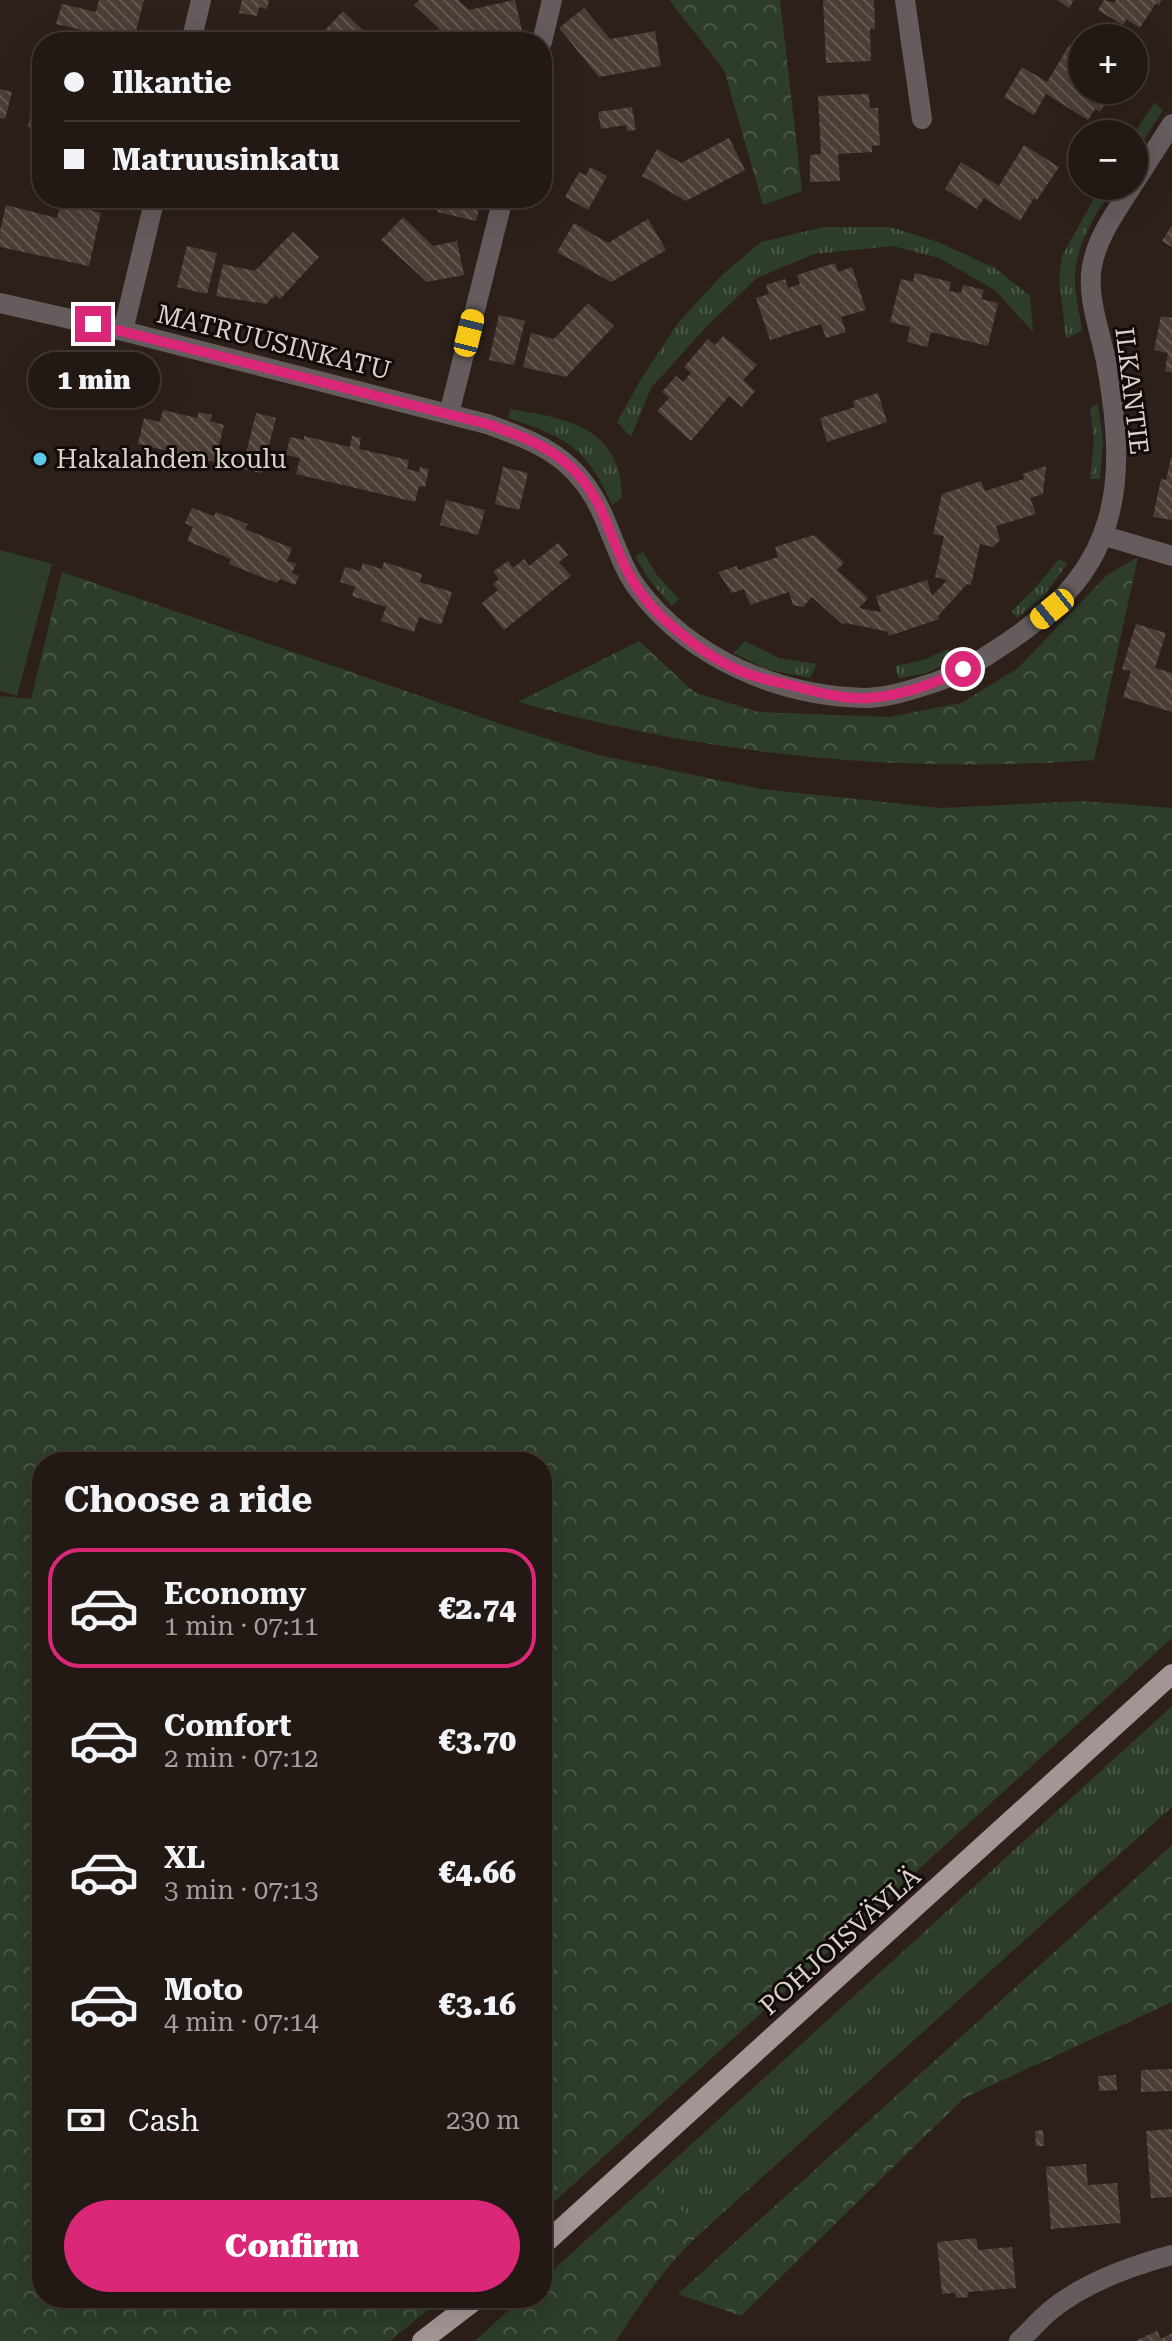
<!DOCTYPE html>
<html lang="en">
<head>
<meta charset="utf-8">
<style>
	:root { --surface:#221814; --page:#2a211d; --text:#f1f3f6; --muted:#a2a0a0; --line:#3f3734; --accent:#db2777 }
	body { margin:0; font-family:"Roboto Serif",serif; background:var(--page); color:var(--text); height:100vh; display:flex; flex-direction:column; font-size:30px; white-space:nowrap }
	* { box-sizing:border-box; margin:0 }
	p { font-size:26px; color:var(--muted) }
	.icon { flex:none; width:44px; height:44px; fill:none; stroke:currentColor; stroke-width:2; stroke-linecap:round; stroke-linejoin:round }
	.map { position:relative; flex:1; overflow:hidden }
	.side { position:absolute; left:32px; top:1452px; width:520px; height:856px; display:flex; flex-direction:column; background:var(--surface); border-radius:32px; box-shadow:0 8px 32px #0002,0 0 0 2px var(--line) }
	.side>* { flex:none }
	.banner { position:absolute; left:32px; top:32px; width:520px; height:176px; border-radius:32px; box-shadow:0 8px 32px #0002,0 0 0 2px var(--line); display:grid; align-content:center; height:176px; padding:0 32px; background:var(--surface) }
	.buttons { position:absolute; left:1068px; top:24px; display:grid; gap:16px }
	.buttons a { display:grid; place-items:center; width:80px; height:80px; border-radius:50%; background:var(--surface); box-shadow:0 8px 32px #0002,0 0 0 2px var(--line); font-size:40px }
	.end { position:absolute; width:36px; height:36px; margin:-18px; border:10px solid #db2777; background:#fff; box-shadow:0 0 0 4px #fff }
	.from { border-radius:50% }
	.bubble { position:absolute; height:56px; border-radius:28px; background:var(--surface); box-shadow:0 8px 32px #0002,0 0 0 2px var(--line); font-size:26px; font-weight:800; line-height:56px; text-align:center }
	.car { position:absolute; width:24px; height:48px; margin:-24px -12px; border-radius:10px; box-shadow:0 0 6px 2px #0007; background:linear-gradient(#f5c518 24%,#345 0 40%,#f5c518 0 76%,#345 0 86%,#f5c518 0) }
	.banner b { display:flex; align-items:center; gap:28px; height:76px; font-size:30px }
	.banner b+b { border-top:2px solid var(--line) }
	.banner i { width:20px; height:20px; background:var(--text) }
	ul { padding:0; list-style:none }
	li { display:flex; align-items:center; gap:24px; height:120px; margin:0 16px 12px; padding:0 16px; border:4px solid transparent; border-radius:32px }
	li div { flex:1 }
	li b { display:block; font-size:30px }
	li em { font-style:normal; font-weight:800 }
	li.current { border-color:var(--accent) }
	li>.icon { width:72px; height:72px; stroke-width:1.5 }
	h2 { padding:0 32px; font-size:36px; line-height:96px }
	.pay { display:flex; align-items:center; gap:20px; height:88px; padding:0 32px; font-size:30px }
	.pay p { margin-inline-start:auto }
	.cta { display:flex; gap:16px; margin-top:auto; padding:16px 32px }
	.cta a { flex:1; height:92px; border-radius:48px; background:var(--accent); color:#fff; font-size:32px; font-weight:800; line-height:92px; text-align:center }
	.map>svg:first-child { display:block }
	.grass { fill:url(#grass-tufts) }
	.forest { fill:url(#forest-crowns) }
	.pitch { fill:#2d3d29 }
	.building { fill:url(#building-back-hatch) }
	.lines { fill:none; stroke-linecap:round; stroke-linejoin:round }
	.minor { stroke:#645c5d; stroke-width:20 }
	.major { stroke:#a49496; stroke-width:20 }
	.route { stroke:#db2777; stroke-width:10 }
	.poi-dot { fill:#5bc8e6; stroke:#110b09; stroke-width:3 }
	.labels { text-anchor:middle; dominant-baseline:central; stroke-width:6; stroke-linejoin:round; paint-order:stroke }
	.street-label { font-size:26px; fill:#dad0cd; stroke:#110b09 }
	.poi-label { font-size:26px; fill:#dad0cd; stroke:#110b09; text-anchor:start }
</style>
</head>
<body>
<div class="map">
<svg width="1172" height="2341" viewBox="0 0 1172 2341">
	<defs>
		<pattern id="grass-tufts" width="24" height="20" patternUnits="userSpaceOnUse" patternTransform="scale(2)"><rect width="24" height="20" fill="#2d3d29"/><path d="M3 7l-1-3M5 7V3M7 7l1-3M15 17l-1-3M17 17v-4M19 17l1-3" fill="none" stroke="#4b5847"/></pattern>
		<pattern id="forest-crowns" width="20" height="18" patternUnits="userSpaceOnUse" patternTransform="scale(2)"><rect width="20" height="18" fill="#2d3d29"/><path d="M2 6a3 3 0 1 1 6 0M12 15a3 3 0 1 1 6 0" fill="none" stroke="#4b5847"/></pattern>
		<pattern id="building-back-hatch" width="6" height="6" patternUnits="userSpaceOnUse" patternTransform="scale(2)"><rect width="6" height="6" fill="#4c3d37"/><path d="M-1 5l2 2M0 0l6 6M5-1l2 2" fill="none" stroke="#655853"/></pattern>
	</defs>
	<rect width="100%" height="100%" fill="#2d201a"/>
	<path class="grass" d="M 1154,103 L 1163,110 L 1134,155 L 1134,134 Z
		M 1101,186 L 1114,186 C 1096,214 1074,246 1075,280 C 1075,297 1080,314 1082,331 L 1066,339 L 1059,278 L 1062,256 Z
		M 824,227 L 890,227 L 938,242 L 995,268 L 1030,296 L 1033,332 L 995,290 L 939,258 L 893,246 L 814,254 L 757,278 L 707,326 L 651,388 L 631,437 L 617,422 L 641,379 L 678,323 L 723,274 L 761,242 Z
		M 1098,404 L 1103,441 L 1100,479 L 1090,479 L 1094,441 L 1090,408 Z
		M 511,409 C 552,417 601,421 617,466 C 621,476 621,488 622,498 L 612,505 C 587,447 566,437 508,418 Z
		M 643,552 L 657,575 L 679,599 L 672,606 L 650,581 L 635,556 Z
		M 1059,559 L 1067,564 L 1043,597 L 1017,618 L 1012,611 L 1035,588 Z
		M 745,641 L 779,658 L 817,664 L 810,678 L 765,669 L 734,653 Z
		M 948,649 L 952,660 L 927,673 L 899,678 L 895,666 L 923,660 Z
		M 1172,1706 L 1172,1807 L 704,2230 L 649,2183 Z"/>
	<path class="forest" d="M 669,0 L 780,0 L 802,191 L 763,205 L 724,70 Z
		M 1138,557 L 1094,760 C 898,774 708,755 518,702 L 639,641 L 694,692 L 758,712 L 889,717 L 961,703 L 1018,668 L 1107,575 Z
		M 62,572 L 504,725 L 598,755 L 761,789 L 940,808 L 1083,801 L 1172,808 L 1172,1638 L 542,2213 L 542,1462 L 42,1462 L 42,2298 L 442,2298 L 390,2341 L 0,2341 L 0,696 L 31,699 Z
		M 1172,1845 L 1172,2002 L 964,2098 L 741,2316 L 678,2294 Z
		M 649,2183 L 704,2230 C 668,2262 642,2301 616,2341 L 475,2341 L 522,2298 L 542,2298 L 542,2280 Z"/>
	<path class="pitch" d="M 0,550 L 52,564 L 17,696 L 0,691 Z"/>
	<path class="building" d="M 99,0 L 144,0 L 133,42 L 56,24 L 62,4 L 96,12 Z
		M 242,0 L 269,0 L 267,9 L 259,7 L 257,16 L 239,13 Z
		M 419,0 L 458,0 L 469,10 L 515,0 L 523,35 L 491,42 L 453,42 L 414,5 Z
		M 823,0 L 874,0 L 875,29 L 870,29 L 871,61 L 826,63 Z
		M 1057,0 L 1074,0 L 1069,8 Z
		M 1104,0 L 1114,3 L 1116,0 L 1162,0 L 1159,5 L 1156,3 L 1140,28 L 1126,19 L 1123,25 L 1098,10 Z
		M 584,8 L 610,39 L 655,31 L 661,66 L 599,77 L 559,28 Z
		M 343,11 L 369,36 L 364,42 L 314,42 Z
		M 1070,44 L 1082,52 L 1082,90 L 1106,90 L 1103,96 L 1108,99 L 1100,112 L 1095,109 L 1088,120 L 1046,94 L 1034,115 L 1004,97 L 1022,67 L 1047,82 Z
		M 0,89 L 12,92 L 5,119 L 0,118 Z
		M 869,94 L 870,108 L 878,108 L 880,145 L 872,146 L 872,152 L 838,154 L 840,181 L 810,182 L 810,155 L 821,154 L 818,96 Z
		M 37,104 L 42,105 L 42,131 L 28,127 L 30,115 L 35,116 Z
		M 632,107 L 636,130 L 627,131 L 626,125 L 601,129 L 598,112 Z
		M 729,138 L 745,170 L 686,201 L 642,176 L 657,149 L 681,163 Z
		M 1024,145 L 1059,167 L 1037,200 L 1034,198 L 1020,221 L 984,198 L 977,209 L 945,189 L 961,162 L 999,186 Z
		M 590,167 L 607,176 L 588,210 L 565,197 L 579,172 L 586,176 Z
		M 441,198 L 482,198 L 476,221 L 437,212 Z
		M 61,203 L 101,213 L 89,266 L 0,247 L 0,231 L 6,205 L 57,218 Z
		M 403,217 L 433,246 L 457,241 L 464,275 L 427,282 L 381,240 Z
		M 648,219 L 666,250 L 611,282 L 557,252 L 574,223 L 608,243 Z
		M 1172,225 L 1172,247 L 1162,241 Z
		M 293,232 L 319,257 L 280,299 L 275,295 L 266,304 L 216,296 L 223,264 L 255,271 Z
		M 187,246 L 217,253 L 207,294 L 177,287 Z
		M 835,263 L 838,272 L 852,267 L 866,310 L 841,317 L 846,332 L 826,338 L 821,324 L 770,340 L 756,298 L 769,294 L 766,285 L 785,279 L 788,288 L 800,284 L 797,275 Z
		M 915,273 L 951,282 L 949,291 L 961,293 L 963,285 L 984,290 L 981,299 L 998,303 L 988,346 L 931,332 L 927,347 L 907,342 L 910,327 L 890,322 L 901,279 L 913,282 Z
		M 588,303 L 614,326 L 566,377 L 523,367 L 531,333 L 554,339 Z
		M 499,315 L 525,321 L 514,365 L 489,360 Z
		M 1161,316 L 1172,318 L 1172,373 L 1165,371 L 1168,353 L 1154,350 Z
		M 723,336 L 757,365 L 743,380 L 755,391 L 742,407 L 729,396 L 691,441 L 657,411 L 669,398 L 662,392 L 676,376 L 683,382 L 691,373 L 684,367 L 708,339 L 715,345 Z
		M 878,393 L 887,422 L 827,442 L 820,418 L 855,407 L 853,401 Z
		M 163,410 L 197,418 L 199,412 L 212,415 L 210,421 L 224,425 L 215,462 L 138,444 L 144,418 L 160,422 Z
		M 256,413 L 276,418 L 262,473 L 242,469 Z
		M 304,436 L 350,447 L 352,436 L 361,438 L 359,449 L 409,460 L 407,469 L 419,472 L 420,467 L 429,469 L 425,487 L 419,486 L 415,502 L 296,474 L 300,458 L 286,455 L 290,437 L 304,440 Z
		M 1171,458 L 1172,458 L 1172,520 L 1153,517 L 1161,479 L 1166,480 Z
		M 1046,466 L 1043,494 L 1030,498 L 1036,514 L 996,526 L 1000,540 L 993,547 L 980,544 L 971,585 L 967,584 L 938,616 L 939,619 L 889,636 L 888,632 L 866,627 L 845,623 L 843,625 L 812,597 L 803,607 L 793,605 L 789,592 L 750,605 L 744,589 L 732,593 L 718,572 L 737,566 L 738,570 L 778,557 L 775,547 L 814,535 L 844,562 L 837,570 L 868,598 L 859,608 L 881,612 L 876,596 L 927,580 L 932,596 L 947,580 L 935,577 L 944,536 L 933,534 L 942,494 L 981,481 L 985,491 L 1024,479 L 1023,474 Z
		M 503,467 L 528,473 L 519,510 L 495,504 Z
		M 446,500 L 485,510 L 478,535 L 440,525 Z
		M 192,508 L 214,516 L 216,512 L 248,524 L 245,529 L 292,548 L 287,561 L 296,564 L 292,573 L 299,576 L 295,585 L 280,579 L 277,583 L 229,564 L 231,559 L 187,541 L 193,527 L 185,523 Z
		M 558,543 L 568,555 L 559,562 L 571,576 L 504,630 L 482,603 L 498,590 L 493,584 L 499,579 L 493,572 L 508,561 L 513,568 L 524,559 L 529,566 Z
		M 384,562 L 422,574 L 420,582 L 452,592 L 441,625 L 419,617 L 414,632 L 381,621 L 386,607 L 352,596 L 355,587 L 340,582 L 345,567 L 360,571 L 363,563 L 382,569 Z
		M 1136,624 L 1166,633 L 1155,668 L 1172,673 L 1172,712 L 1123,697 L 1131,671 L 1122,669 Z
		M 1172,2069 L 1172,2091 L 1141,2092 L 1141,2070 Z
		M 1116,2075 L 1117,2090 L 1099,2091 L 1098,2076 Z
		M 1172,2129 L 1172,2197 L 1151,2198 L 1146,2131 Z
		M 1043,2130 L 1044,2146 L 1036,2146 L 1035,2131 Z
		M 1086,2164 L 1088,2185 L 1117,2183 L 1121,2223 L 1051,2229 L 1046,2167 Z
		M 976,2238 L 978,2250 L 1012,2247 L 1016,2288 L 968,2292 L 968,2297 L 956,2298 L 955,2293 L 942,2294 L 937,2242 Z
		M 1157,2331 L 1161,2339 L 1172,2333 L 1172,2341 L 1135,2341 Z"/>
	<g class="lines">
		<path class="minor" d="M 905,0 L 922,119
			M 191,42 L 201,0
			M 542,42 L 552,0
			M 1134,183 L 1172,124
			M 0,303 L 123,331 L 487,424 C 540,443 577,458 602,513 C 613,537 622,568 638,589 C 691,659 779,696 865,698 C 889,698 914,689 936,682 C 964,672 990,654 1015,637 C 1119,566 1128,485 1107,367 C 1102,335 1086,299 1092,266 C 1098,235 1116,212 1132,186
			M 123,331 L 155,198
			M 449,414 L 503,198
			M 1105,536 L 1172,556
			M 1019,2341 C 1030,2331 1040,2319 1051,2310 C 1084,2283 1131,2266 1172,2255"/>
		<path class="major" d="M 542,2246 L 1172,1674
			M 422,2341 L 478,2298"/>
	</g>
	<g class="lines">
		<path class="route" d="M 93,324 L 487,424 C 541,443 578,458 603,514 C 613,538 622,565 636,586 C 658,621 712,662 751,675 C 766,680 782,683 798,687 C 820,693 847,700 870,698 C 903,695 934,684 963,669"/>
	</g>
	<circle class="poi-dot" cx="40" cy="459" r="8"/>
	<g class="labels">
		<g class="street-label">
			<text transform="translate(274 342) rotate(14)">MATRUUSINKATU</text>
			<text transform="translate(1132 391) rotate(83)">ILKANTIE</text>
			<text transform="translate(840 1941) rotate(-42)">POHJOISVÄYLÄ</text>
		</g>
		<g class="poi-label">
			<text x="56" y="459">Hakalahden koulu</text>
		</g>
	</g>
</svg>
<div class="buttons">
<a>+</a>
<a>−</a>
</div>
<i class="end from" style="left:963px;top:669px"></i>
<i class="end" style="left:93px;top:324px"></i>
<div class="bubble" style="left:28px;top:352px;width:132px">1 min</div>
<i class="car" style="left:469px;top:333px;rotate:14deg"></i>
<i class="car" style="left:1052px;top:609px;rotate:231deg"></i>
<div class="banner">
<b><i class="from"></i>Ilkantie</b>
<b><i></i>Matruusinkatu</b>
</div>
<section class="side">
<h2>Choose a ride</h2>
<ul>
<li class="current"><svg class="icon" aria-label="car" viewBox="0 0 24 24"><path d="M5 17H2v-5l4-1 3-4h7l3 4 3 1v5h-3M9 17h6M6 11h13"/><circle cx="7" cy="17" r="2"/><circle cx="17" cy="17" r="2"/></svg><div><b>Economy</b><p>1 min · 07:11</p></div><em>€2.74</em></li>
<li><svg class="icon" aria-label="car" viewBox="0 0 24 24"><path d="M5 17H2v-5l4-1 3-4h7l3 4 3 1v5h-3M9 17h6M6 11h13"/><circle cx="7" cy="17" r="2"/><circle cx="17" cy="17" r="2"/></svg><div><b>Comfort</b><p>2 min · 07:12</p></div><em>€3.70</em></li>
<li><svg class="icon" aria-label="car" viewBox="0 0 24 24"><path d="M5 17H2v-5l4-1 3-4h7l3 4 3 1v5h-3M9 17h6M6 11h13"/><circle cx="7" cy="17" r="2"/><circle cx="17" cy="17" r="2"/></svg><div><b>XL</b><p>3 min · 07:13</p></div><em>€4.66</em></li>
<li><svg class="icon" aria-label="car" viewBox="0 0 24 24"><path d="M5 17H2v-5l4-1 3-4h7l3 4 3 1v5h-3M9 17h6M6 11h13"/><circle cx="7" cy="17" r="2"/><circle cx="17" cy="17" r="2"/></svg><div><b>Moto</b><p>4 min · 07:14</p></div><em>€3.16</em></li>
</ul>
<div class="pay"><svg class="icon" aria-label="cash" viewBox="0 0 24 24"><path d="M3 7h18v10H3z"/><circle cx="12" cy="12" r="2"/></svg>Cash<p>230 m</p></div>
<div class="cta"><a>Confirm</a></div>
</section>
</div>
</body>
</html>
